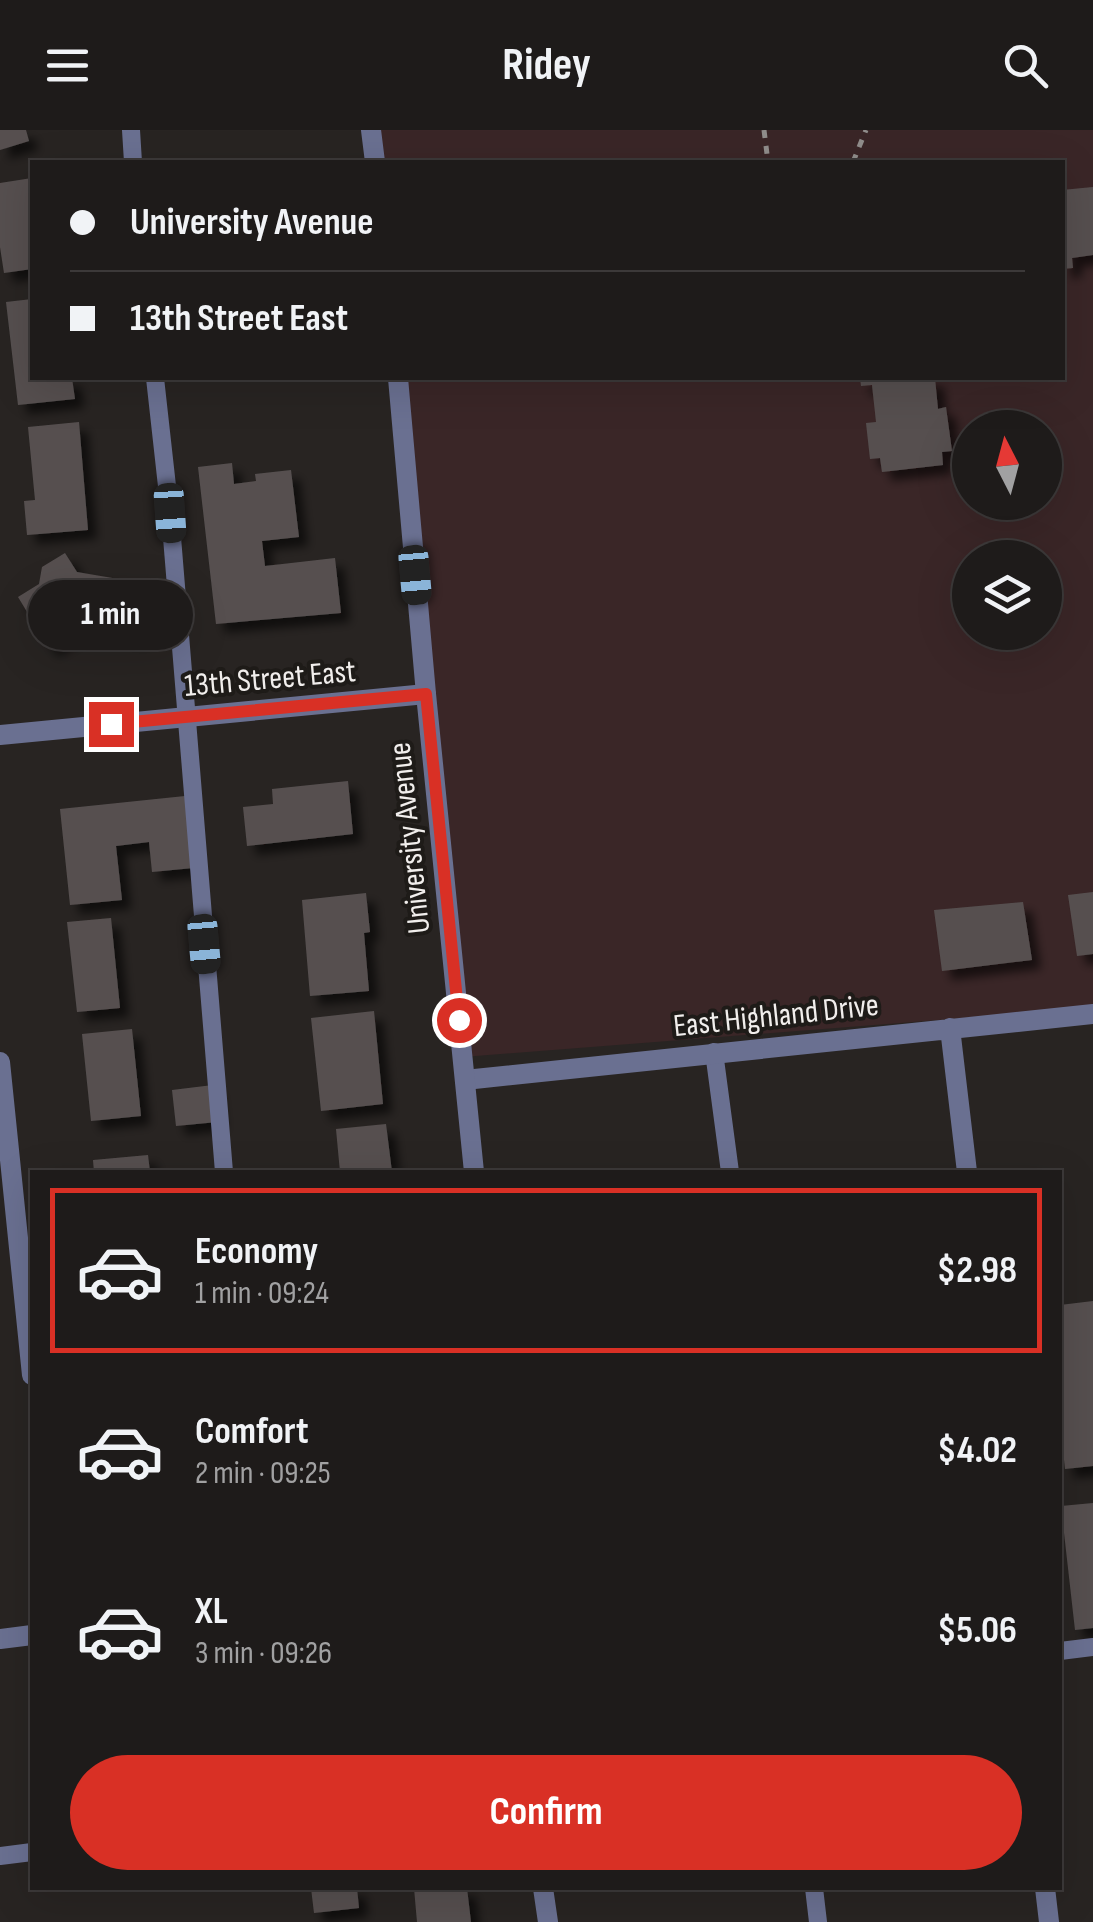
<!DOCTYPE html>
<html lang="en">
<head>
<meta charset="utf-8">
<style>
	:root { --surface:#1e1b1a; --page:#2b2827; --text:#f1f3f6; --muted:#a1a1a2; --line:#3c3939; --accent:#d93025 }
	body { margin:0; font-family:"Sofia Sans Condensed",sans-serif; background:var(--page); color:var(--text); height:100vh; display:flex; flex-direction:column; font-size:38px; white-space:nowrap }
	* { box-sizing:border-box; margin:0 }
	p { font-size:32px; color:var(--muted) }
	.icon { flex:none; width:55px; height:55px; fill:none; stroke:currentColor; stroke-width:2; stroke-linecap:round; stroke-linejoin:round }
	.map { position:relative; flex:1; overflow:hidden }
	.side { position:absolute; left:30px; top:1040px; width:1032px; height:720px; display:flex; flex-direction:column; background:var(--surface); border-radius:0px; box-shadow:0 10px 40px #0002,0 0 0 2px var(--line) }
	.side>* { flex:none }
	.guide { position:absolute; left:30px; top:30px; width:1035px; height:220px; border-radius:0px; box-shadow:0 10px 40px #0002,0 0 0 2px var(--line); display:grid; align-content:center; height:220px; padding:0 40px; background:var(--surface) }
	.needle { width:65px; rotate:354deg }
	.controls { position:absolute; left:952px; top:280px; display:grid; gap:20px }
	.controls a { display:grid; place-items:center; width:110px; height:110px; border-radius:50%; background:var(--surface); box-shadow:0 10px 40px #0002,0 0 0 2px var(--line); font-size:50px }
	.end { position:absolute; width:45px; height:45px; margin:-22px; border:12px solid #d93025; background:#fff; box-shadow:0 0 0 5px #fff }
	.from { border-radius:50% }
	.bubble { position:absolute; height:70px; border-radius:35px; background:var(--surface); box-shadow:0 10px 40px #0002,0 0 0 2px var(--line); font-size:32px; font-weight:700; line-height:70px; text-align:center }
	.car { position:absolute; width:30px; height:60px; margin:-30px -15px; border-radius:12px; box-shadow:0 0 8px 2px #0007; background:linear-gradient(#222 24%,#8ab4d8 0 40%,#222 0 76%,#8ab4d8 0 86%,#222 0) }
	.guide b { display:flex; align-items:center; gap:35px; height:95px; font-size:38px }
	.guide b+b { border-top:2px solid var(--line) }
	.guide i { width:25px; height:25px; background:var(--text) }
	ul { padding:18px 0 0; list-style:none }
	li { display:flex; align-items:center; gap:30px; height:165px; margin:0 20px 15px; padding:0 20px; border:5px solid transparent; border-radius:0px }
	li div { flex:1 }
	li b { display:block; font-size:38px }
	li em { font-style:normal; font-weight:700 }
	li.active { border-color:var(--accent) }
	li>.icon { width:90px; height:90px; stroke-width:1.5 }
	.cta { display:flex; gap:20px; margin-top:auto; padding:20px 40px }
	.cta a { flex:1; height:115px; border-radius:60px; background:var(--accent); color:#fff; font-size:40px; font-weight:700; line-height:115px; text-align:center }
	header { display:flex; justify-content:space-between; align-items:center; height:130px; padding:0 40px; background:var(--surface); font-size:45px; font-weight:700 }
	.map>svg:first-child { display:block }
	.education { fill:#3a2627; fill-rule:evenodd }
	.building { fill:#565050; filter:url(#shadow) }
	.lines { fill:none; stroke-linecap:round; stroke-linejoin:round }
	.path { stroke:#908d8b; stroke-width:5; stroke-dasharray:8 8; stroke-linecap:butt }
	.service { stroke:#6a7091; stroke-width:18 }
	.minor { stroke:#6a7091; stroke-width:20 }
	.tertiary { stroke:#6a7091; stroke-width:20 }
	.route { stroke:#d93025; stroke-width:12 }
	.labels { text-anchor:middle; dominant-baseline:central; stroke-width:8; stroke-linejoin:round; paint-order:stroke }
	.street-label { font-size:32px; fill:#f1eeec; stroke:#1e1b18 }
</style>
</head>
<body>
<header><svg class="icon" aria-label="menu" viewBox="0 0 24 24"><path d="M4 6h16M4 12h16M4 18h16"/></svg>Ridey<svg class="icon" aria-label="search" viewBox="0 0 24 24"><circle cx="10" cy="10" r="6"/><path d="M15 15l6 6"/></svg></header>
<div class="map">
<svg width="1093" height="1792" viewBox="0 0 1093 1792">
	<defs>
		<filter id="shadow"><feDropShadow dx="9" dy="9" stdDeviation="5" flood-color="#0009"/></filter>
	</defs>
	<rect width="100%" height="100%" fill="#282422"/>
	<path class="education" d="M 366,0 L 1093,0 L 1093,878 L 463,927 L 392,248 L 1062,248 L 1062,32 L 370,32 ZM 970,298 L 1045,298 L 1045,372 L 970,372 ZM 970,428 L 1045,428 L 1045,502 L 970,502 Z"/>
	<path class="building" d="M 0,0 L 26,0 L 29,11 L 0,20 Z
		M 32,48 L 32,139 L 4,143 L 0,117 L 0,53 Z
		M 1093,57 L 1093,125 L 1072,128 L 1073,138 L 1062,139 L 1062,60 Z
		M 32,169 L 32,248 L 72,248 L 75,269 L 18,275 L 6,172 Z
		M 860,248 L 935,248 L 938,279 L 946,277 L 952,321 L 942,322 L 943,335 L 882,342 L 880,328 L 870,329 L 866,293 L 876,292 L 872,255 L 861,256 Z
		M 79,292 L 88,400 L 27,405 L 24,371 L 35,370 L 28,297 Z
		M 232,333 L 234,354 L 256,351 L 255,344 L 291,340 L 299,407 L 262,411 L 265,436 L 335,428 L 341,483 L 216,494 L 198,337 Z
		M 65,423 L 77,442 L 148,454 L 139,507 L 82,498 L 49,518 L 18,467 L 39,454 L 42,437 Z
		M 348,651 L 353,704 L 247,716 L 243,677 L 273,674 L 272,659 Z
		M 185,666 L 193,738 L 152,742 L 149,712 L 116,716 L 122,770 L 70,775 L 60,679 Z
		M 1093,762 L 1093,824 L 1077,826 L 1068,765 Z
		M 366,763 L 370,802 L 364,803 L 369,861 L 310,866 L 302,770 Z
		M 1023,772 L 1032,830 L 942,841 L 934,780 Z
		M 111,788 L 120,878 L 77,882 L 67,792 Z
		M 374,881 L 383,974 L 321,981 L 311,888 Z
		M 132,899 L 141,986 L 91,991 L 82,904 Z
		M 213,955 L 217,992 L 176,996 L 172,960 Z
		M 386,994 L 392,1042 L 340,1042 L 336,999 Z
		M 148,1025 L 150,1042 L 94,1042 L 93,1030 Z
		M 1093,1171 L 1093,1336 L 1065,1339 L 1060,1291 L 1060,1175 Z
		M 1093,1373 L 1093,1498 L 1075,1500 L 1061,1376 Z
		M 311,1758 L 357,1758 L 359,1778 L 314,1783 Z
		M 414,1758 L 467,1758 L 471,1792 L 417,1792 Z"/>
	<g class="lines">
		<path class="path" d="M 764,0 L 768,32
			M 853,32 L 866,0"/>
		<path class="service" d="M 131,0 L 133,32
			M 155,248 L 170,383 L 224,1042
			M 714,922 L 730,1042
			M 1060,1521 L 1093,1517
			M 0,1726 L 32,1722
			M 814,1758 L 818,1792"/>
		<path class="minor" d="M 0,605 L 426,564
			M 950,898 L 967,1042
			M 0,932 L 32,1245
			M 465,950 L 1093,884
			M 0,1509 L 32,1505
			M 1045,1758 L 1049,1792"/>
		<path class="tertiary" d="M 371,0 L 375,32
			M 398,248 L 426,564 L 474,1042
			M 543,1758 L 548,1792"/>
	</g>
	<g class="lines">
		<path class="route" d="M 111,594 L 426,564 L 459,890"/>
	</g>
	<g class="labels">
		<g class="street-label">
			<text transform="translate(270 549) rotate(-5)">13th Street East</text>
			<text transform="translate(410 708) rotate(-96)">University Avenue</text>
			<text transform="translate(776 886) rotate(-6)">East Highland Drive</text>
		</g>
	</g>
</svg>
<div class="controls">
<a><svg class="needle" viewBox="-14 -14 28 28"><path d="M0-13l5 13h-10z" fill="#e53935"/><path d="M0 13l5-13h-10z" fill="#a1a1a2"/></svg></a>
<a><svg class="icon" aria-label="layers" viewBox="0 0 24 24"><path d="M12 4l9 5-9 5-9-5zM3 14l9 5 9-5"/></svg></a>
</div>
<i class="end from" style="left:459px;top:890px"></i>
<i class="end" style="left:111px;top:594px"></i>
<div class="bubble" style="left:28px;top:450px;width:165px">1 min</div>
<i class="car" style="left:170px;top:383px;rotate:176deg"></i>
<i class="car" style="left:415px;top:445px;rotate:175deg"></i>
<i class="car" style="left:204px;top:814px;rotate:175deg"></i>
<div class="guide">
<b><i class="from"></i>University Avenue</b>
<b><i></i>13th Street East</b>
</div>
<section class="side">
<ul>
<li class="active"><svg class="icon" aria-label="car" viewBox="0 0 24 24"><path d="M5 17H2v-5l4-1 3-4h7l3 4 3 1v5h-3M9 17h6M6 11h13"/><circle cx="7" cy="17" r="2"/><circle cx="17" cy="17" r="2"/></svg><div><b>Economy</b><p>1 min · 09:24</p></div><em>$2.98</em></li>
<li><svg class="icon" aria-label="car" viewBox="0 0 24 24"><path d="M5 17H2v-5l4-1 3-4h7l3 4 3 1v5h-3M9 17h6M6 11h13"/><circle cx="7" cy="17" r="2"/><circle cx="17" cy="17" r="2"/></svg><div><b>Comfort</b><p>2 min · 09:25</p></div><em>$4.02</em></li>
<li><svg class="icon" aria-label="car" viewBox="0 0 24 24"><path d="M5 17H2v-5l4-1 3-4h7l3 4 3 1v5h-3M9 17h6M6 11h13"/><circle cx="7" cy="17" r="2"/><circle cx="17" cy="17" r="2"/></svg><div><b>XL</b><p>3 min · 09:26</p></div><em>$5.06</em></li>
</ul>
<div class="cta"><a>Confirm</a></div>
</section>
</div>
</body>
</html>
